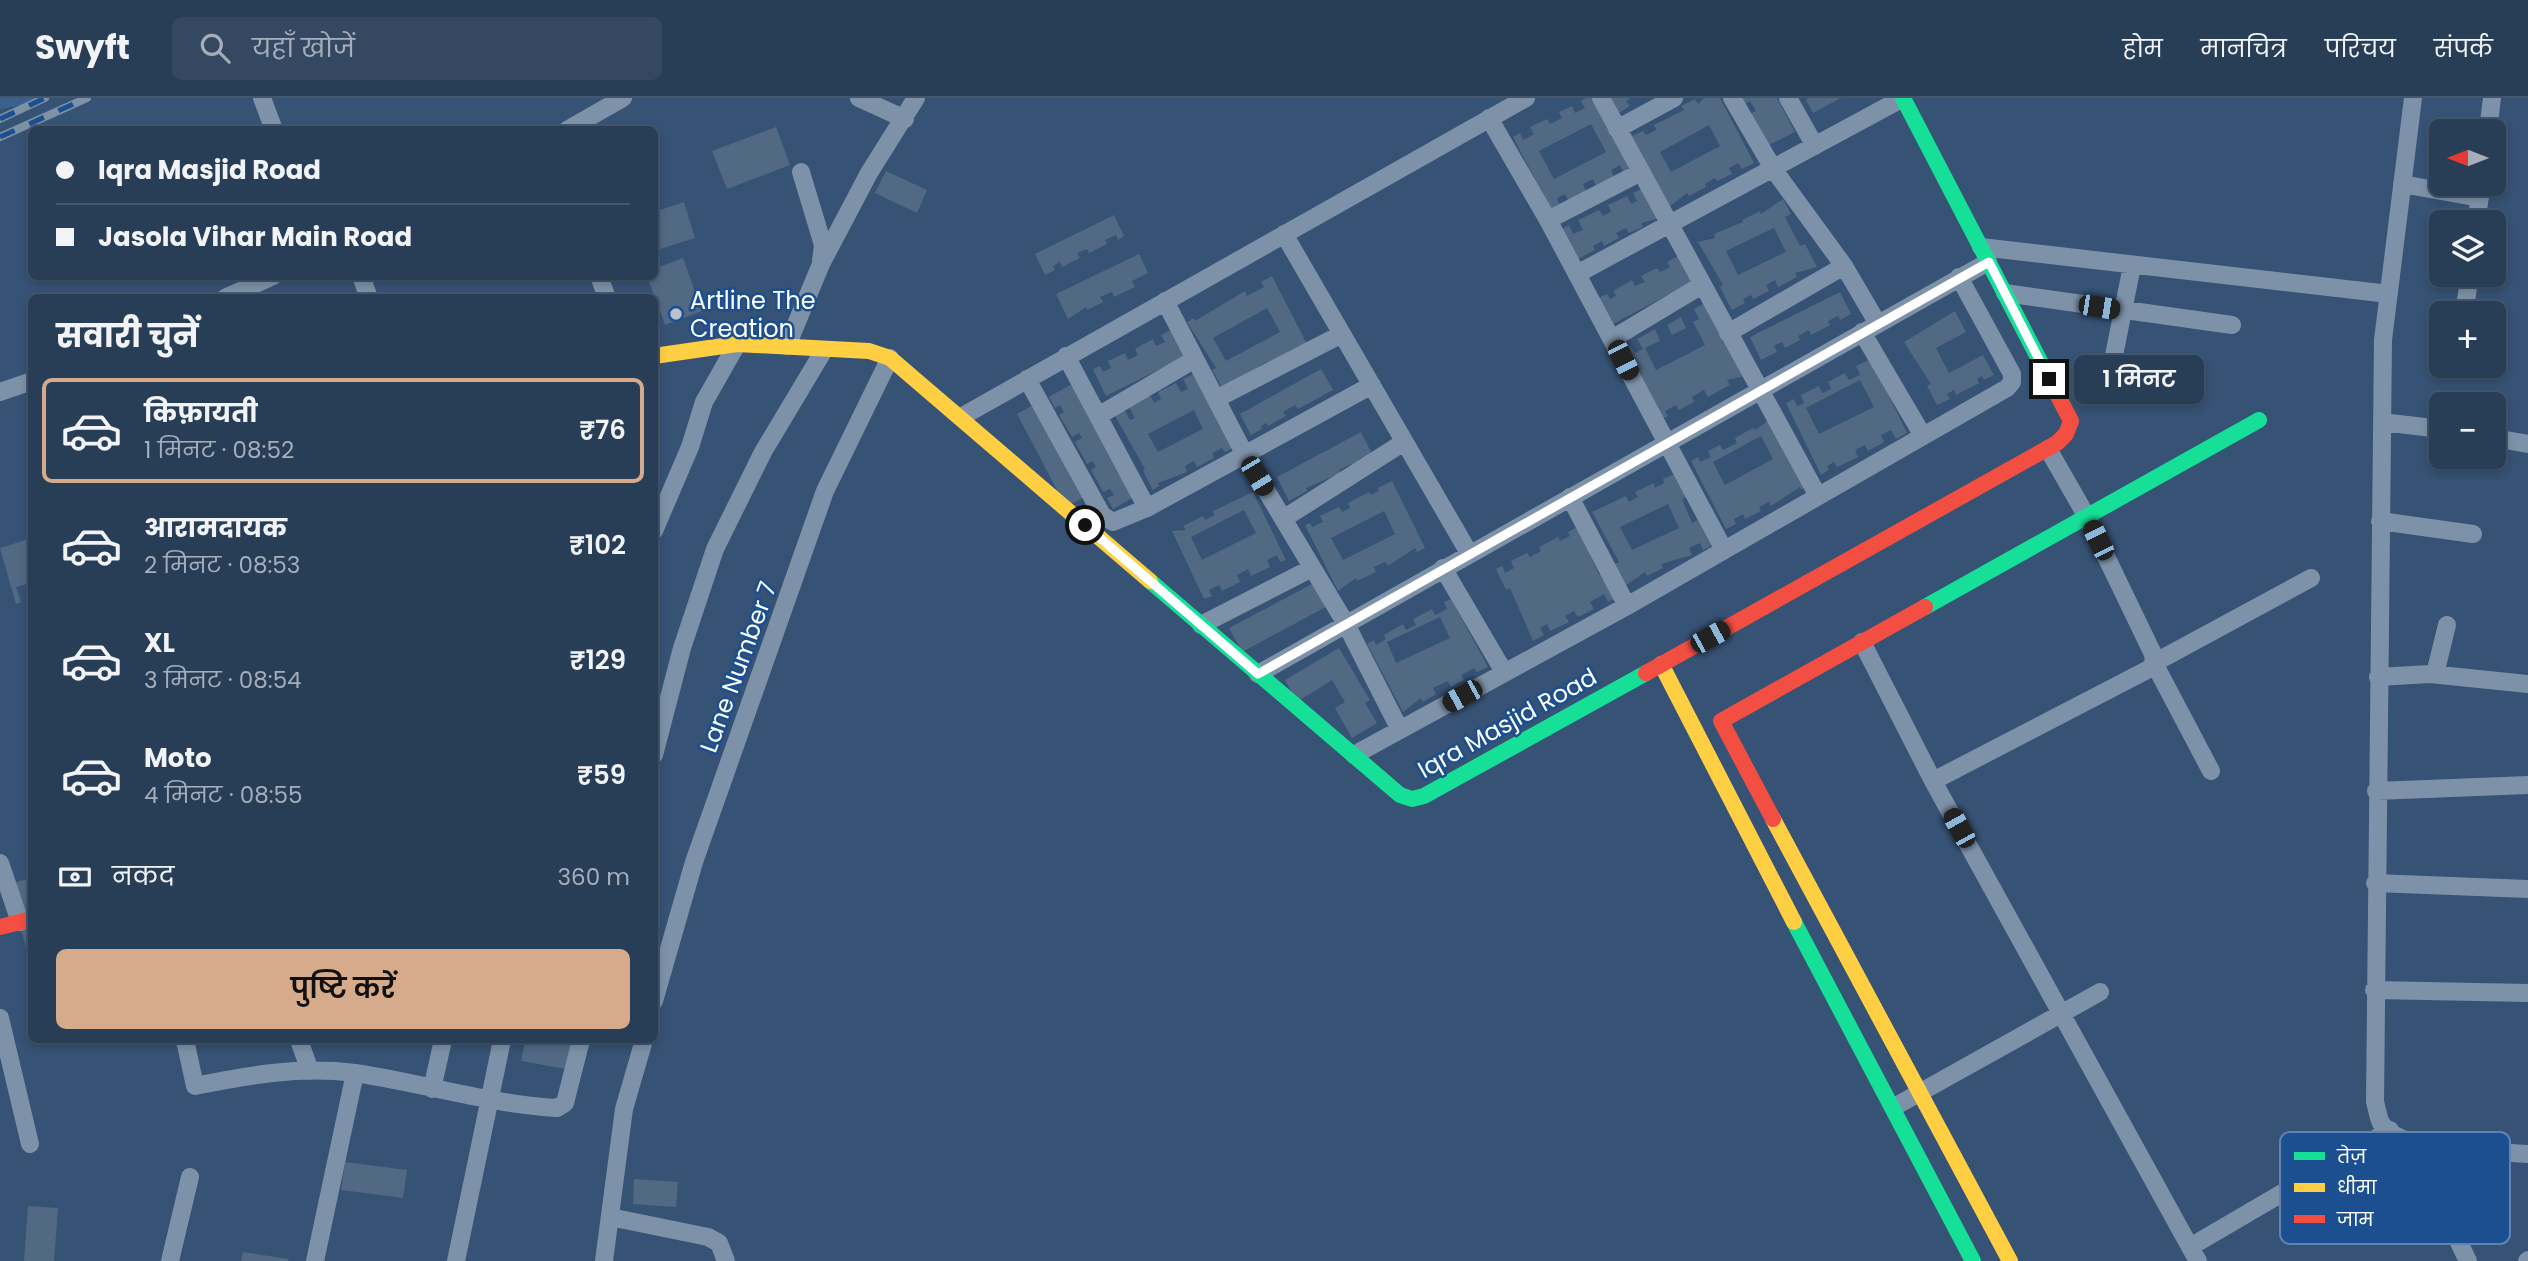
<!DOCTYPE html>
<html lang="hi">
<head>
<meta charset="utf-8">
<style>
	:root { --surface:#283e57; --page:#344961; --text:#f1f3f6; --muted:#a5aeba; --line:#44576d; --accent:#d6ab8b }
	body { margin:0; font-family:Poppins,"Noto Sans Devanagari",sans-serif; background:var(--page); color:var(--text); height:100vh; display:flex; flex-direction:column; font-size:26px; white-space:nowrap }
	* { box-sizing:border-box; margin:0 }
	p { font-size:23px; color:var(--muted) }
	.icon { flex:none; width:38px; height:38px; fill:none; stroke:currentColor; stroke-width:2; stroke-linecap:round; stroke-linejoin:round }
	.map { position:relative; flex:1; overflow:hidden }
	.side { position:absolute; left:28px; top:196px; width:630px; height:749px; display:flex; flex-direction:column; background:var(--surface); border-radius:10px; box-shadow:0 4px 10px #0003,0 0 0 2px var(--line) }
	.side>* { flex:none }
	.guide { position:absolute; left:28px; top:28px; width:630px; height:154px; border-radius:10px; box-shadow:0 4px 10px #0003,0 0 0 2px var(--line); display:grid; align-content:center; height:154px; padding:0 28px; background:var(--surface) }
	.needle { width:46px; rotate:270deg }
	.buttons { position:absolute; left:2429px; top:21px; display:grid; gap:14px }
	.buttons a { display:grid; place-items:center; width:77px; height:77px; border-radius:10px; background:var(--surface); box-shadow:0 4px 10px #0003,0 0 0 2px var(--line); font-size:35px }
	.end { position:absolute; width:32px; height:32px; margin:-16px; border:9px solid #fff; background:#111; box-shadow:0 0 0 4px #111 }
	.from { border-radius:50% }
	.bubble { position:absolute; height:49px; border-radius:10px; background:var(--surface); box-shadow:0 4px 10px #0003,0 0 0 2px var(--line); font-size:23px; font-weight:600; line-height:49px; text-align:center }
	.car { position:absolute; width:21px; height:42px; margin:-21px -10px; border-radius:9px; box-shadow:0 0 5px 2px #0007; background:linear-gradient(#222 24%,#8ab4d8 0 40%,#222 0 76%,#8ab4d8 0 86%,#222 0) }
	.guide b { display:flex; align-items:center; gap:24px; height:66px; font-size:26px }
	.guide b+b { border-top:2px solid var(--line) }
	.guide i { width:18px; height:18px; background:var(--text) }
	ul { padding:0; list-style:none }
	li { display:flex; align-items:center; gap:21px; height:105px; margin:0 14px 10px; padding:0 14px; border:4px solid transparent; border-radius:10px }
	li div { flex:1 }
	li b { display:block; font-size:26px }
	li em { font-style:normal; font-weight:600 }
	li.active { border-color:var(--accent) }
	li>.icon { width:63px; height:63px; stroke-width:1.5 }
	h2 { padding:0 28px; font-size:32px; line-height:84px }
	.pay { display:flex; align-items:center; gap:18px; height:77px; padding:0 28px; font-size:26px }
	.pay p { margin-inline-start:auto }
	.action { display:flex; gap:14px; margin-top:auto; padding:14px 28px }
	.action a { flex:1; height:80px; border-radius:10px; background:var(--accent); color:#111; font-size:28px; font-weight:600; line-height:80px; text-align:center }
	header { display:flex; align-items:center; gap:42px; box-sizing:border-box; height:98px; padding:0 35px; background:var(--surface); border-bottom:2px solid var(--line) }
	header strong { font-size:33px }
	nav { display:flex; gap:38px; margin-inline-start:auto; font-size:24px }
	.search { width:490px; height:63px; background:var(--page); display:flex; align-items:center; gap:18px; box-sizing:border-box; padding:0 24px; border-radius:10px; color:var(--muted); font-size:26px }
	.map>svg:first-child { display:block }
	.water { fill:#3b618d }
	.building { fill:#526984; fill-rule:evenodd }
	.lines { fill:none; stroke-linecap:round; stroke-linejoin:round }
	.street { stroke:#7d92a8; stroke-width:18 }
	.fast { stroke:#16e098; stroke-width:16 }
	.slow { stroke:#ffcf43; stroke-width:16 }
	.jam { stroke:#f24e42; stroke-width:16 }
	.rail-casing { stroke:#7e92a7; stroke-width:8 }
	.rail { stroke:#1b4f8f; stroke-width:5; stroke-dasharray:16; stroke-linecap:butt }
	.route { stroke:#fff; stroke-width:9 }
	.poi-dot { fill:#b9c2ce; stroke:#1b4f8f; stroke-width:2.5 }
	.labels { text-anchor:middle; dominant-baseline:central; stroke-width:5; stroke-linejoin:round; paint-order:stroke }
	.poi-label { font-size:24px; fill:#fff; stroke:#1b4f8f; text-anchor:start }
	.street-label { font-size:24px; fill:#fff; stroke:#1b4f8f }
	.key { fill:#1b4f8f; stroke:#5f84b1; stroke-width:2 }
	.key-label { font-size:19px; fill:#fff }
</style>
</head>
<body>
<header>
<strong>Swyft</strong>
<div class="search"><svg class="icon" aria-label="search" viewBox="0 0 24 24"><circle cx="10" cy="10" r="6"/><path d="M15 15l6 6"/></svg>यहाँ खोजें</div>
<nav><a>होम</a><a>मानचित्र</a><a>परिचय</a><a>संपर्क</a></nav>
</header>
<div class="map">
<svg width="2528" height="1163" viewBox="0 0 2528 1163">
	<rect width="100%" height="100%" fill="#365274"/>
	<path class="water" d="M 0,0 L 46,0 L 40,4 L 0,11 Z"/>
	<path class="building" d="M 1586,0 L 1598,0 L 1633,68 L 1623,73 L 1620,67 L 1611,72 L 1614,78 L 1596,88 L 1593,81 L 1583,86 L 1586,93 L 1568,102 L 1565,96 L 1557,100 L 1560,107 L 1551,112 L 1513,39 L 1520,35 L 1523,42 L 1534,36 L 1530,29 L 1547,21 L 1550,26 L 1562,20 L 1559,14 L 1572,8 L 1575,15 L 1585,10 L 1581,3 ZM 1591,26 L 1606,54 L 1554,81 L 1539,53 Z
		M 1611,0 L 1631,0 L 1626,3 L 1630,8 L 1619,15 Z
		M 1704,0 L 1720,0 L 1754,65 L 1742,71 L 1738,65 L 1729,70 L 1732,76 L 1717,83 L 1715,80 L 1705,86 L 1706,89 L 1689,98 L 1687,95 L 1669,109 L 1632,38 L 1643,33 L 1646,37 L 1656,32 L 1654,27 L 1684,12 L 1681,8 L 1695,1 L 1698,6 ZM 1709,27 L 1720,48 L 1671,74 L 1660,54 Z
		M 1742,0 L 1777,0 L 1795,34 L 1767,48 L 1750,16 L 1756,13 L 1750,3 L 1745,6 Z
		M 1808,0 L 1841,0 L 1813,15 L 1806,2 Z
		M 776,29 L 790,67 L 727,91 L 712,53 Z
		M 886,73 L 927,92 L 917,115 L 875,95 Z
		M 1645,89 L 1660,120 L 1641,125 L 1643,129 L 1629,135 L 1626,130 L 1616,135 L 1619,140 L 1604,148 L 1602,143 L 1593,148 L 1595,152 L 1574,163 L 1559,132 L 1569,127 L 1573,136 L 1583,132 L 1578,122 L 1599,112 L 1603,118 L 1611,114 L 1608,107 L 1627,98 L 1631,106 L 1637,103 L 1633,95 Z
		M 1783,101 L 1791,116 L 1785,119 L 1800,148 L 1805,146 L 1817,169 L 1795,175 L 1797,179 L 1778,189 L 1775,182 L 1766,187 L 1769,193 L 1753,201 L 1751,197 L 1743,201 L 1745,205 L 1732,212 L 1720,189 L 1723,187 L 1698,144 L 1715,140 L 1714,136 L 1743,124 L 1742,122 L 1760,113 L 1761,116 ZM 1774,130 L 1786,154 L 1738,177 L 1726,153 Z
		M 684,104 L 695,140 L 654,153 L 654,114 Z
		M 1114,117 L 1124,138 L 1118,142 L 1116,137 L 1105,142 L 1107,146 L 1089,155 L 1087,151 L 1077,155 L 1080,160 L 1062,169 L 1060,164 L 1053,168 L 1055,172 L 1045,177 L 1035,156 Z
		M 1139,156 L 1148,175 L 1132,183 L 1135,189 L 1114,199 L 1112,194 L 1100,199 L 1103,204 L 1087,212 L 1086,209 L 1068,221 L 1056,196 Z
		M 1680,157 L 1694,183 L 1611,227 L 1597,201 L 1607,196 L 1610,201 L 1616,198 L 1613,193 L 1632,182 L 1635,188 L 1645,184 L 1641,178 L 1657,170 L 1660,174 L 1670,169 L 1667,164 Z
		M 683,160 L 702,213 L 665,227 L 647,178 L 654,178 L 654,171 Z
		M 1272,178 L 1308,248 L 1299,253 L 1297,249 L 1287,254 L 1290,258 L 1272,268 L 1269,263 L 1259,268 L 1261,273 L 1224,293 L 1212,272 L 1216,270 L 1187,224 L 1194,220 L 1195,223 L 1245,193 L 1247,198 L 1264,189 L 1261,184 ZM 1267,210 L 1280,234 L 1226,263 L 1213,240 Z
		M 1840,194 L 1851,216 L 1840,222 L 1838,218 L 1828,223 L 1830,227 L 1811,237 L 1809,232 L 1798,238 L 1800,242 L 1785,250 L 1782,244 L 1774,248 L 1777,254 L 1761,262 L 1750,239 Z
		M 1705,205 L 1744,278 L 1727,282 L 1730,287 L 1708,299 L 1704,292 L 1692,299 L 1694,304 L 1679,312 L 1676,307 L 1665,313 L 1668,318 L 1662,321 L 1625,250 L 1630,247 L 1635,255 L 1643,251 L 1637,241 L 1655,231 L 1660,243 L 1645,250 L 1656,272 L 1705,247 L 1693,224 L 1699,221 L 1694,211 Z
		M 1955,213 L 1966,234 L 1936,250 L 1949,275 L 1983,257 L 1994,277 L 1984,282 L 1982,278 L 1977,281 L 1979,285 L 1956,297 L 1954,292 L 1947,296 L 1950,301 L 1937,307 L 1927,288 L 1931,286 L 1904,244 Z
		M 654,217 L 660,232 L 654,234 Z
		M 1681,219 L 1686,230 L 1672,237 L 1667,227 Z
		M 1173,231 L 1186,258 L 1106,298 L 1093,271 L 1100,268 L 1103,274 L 1111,270 L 1108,263 L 1125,255 L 1128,262 L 1138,257 L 1135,251 L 1153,241 L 1156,248 L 1165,244 L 1161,237 Z
		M 1871,261 L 1907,335 L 1896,341 L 1891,332 L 1881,337 L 1884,344 L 1868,353 L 1865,347 L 1855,352 L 1858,359 L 1837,369 L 1834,364 L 1827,368 L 1829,372 L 1821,377 L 1786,305 L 1794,301 L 1797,308 L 1804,305 L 1801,297 L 1819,288 L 1822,295 L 1831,291 L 1828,284 L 1845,275 L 1849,282 L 1860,277 L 1856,268 ZM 1860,282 L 1874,309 L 1819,336 L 1806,310 Z
		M 1321,271 L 1333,292 L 1298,311 L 1295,307 L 1283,314 L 1286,318 L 1268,328 L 1266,325 L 1261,328 L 1262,331 L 1251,337 L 1240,316 Z
		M 1196,275 L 1234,349 L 1225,354 L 1222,350 L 1212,355 L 1214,360 L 1197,369 L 1194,363 L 1185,368 L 1187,374 L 1158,385 L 1159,388 L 1153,392 L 1143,373 L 1145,371 L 1114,316 L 1124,311 L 1130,322 L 1135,320 L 1129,309 L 1150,297 L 1154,305 L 1161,301 L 1158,294 L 1176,285 L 1181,294 L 1188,291 L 1183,281 ZM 1194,312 L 1203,331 L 1158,354 L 1148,336 Z
		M 1072,286 L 1136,398 L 1113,411 L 1107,400 L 1114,397 L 1110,391 L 1103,394 L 1091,372 L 1096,369 L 1093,363 L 1087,366 L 1075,344 L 1082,340 L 1079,335 L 1072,339 L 1059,317 L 1064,314 L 1060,307 L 1055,310 L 1049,299 Z
		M 1037,305 L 1086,398 L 1066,409 L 1017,316 Z
		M 1772,320 L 1807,388 L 1801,392 L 1800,389 L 1771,408 L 1769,404 L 1759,409 L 1761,413 L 1745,421 L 1743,416 L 1734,421 L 1736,426 L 1726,431 L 1691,363 L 1698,359 L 1700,364 L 1711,359 L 1708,353 L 1720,347 L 1723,352 L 1737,345 L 1735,340 L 1753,330 L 1755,332 ZM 1761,338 L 1773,361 L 1725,387 L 1713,364 Z
		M 1361,334 L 1373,358 L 1353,369 L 1351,366 L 1339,372 L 1341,375 L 1306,390 L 1307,393 L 1289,403 L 1277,379 Z
		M 1677,375 L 1688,399 L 1682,401 L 1692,425 L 1698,422 L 1711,448 L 1703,452 L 1700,445 L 1689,450 L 1692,457 L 1661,466 L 1663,470 L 1647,478 L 1645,474 L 1625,488 L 1615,466 L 1619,464 L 1592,414 L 1626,398 L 1629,404 L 1638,399 L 1635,394 L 1654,385 L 1655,390 L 1664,385 L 1663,381 ZM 1668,406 L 1679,430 L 1632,452 L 1620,429 Z
		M 1392,383 L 1425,450 L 1417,454 L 1415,450 L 1388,468 L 1385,464 L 1374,469 L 1376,474 L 1357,483 L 1356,480 L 1338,493 L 1305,427 L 1310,425 L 1312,429 L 1323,424 L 1320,418 L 1339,409 L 1342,414 L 1350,410 L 1348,405 L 1369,394 L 1371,397 L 1379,393 L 1378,390 ZM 1384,413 L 1395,436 L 1343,462 L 1331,440 Z
		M 1253,394 L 1286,462 L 1280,464 L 1277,457 L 1267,462 L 1270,469 L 1251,478 L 1248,471 L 1237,477 L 1240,484 L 1222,493 L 1219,487 L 1209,492 L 1212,498 L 1204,501 L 1172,433 L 1186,432 L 1183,428 L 1203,418 L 1205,422 L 1215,417 L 1213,413 ZM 1244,412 L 1256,435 L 1202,462 L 1191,439 Z
		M 1578,429 L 1599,477 L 1602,475 L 1615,500 L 1608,504 L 1604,496 L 1590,504 L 1594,511 L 1578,519 L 1574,513 L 1565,518 L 1569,524 L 1550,533 L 1547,526 L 1540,530 L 1544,537 L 1533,543 L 1510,490 L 1506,492 L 1496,471 L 1502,468 L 1505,475 L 1514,470 L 1511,463 L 1527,455 L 1530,459 L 1541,453 L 1539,449 L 1558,439 L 1560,443 L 1570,438 L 1568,434 Z
		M 32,440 L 32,497 L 27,486 L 16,489 L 21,504 L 16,506 L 0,450 Z
		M 1314,485 L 1326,509 L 1242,554 L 1229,530 Z
		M 1451,501 L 1488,569 L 1477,574 L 1474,570 L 1461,577 L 1464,582 L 1451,589 L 1448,583 L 1433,590 L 1436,596 L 1423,604 L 1421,600 L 1403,614 L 1367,546 L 1374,542 L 1376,547 L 1386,541 L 1384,537 L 1403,526 L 1406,532 L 1416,527 L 1413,521 L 1432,511 L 1435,517 L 1447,511 L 1444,504 ZM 1440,519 L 1450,540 L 1396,565 L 1387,544 Z
		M 1339,550 L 1370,602 L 1365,605 L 1377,625 L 1352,640 L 1335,610 L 1345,604 L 1332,582 L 1297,604 L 1285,582 Z
		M 32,780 L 32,814 L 23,816 L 16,784 Z
		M 32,825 L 32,867 L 31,867 L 20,828 Z
		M 525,942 L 578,942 L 572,972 L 521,963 Z
		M 345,1064 L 407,1072 L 403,1100 L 341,1092 Z
		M 634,1081 L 678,1084 L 676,1109 L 633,1106 Z
		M 28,1108 L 58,1110 L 54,1163 L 24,1163 Z
		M 243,1154 L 289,1161 L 288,1163 L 241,1163 Z"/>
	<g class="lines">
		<path class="street" d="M 262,0 L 274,32
			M 859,0 L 905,21
			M 1601,0 L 1818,398
			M 1732,0 L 1774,72 L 1844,168 L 1878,226
			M 1788,0 L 1815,48
			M 2413,0 L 2383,242 L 2375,1004 C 2377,1010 2378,1019 2381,1025 C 2400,1056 2494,1053 2528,1056
			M 1489,20 L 1548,122 L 1724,452
			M 1617,31 L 1674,0
			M 567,32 L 623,0
			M 2488,33 L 2492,0
			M 801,74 L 823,147 L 821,163
			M 2402,86 L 2480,100
			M 1548,122 L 1641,74
			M 2476,124 L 2482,86
			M 1284,136 L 1469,455
			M 1981,149 L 2389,196
			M 1577,176 L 1903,0
			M 361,178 L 369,200
			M 599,178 L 607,200
			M 2005,195 L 2232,227
			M 225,200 L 273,178
			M 1165,203 L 1245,357 L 1346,526 L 1400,632
			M 2464,215 L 2470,177
			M 1862,234 L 1923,338
			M 1728,235 L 1844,168
			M 1612,241 L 1702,187
			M 787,248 L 821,166 L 869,75 L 916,0
			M 1066,258 L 1147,410
			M 1027,281 L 1102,417 L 1113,424 L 1147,410 L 1372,287
			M 2109,282 L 2132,168
			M 0,294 L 32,283
			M 1216,301 L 1342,236
			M 1098,318 L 1195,261
			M 961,319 L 1526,0
			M 2382,324 L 2441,331
			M 2494,340 L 2528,346
			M 1570,399 L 1627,508
			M 1283,421 L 1404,344
			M 2380,423 L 2473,436
			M 654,433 L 690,349 L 704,304 L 737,246
			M 1443,470 L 1504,574
			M 1201,527 L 1312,470
			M 1862,544 L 1933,683 L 2190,1149
			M 1258,576 L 1988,164
			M 2435,576 L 2447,527
			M 2378,579 L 2430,576 L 2528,586
			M 654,657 L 682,550 L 715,451 L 763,354 L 824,252
			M 1354,657 L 1627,508 L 2007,290 L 2012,284 L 2012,276 L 1959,179
			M 2211,673 L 2154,565 L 2311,480
			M 1933,683 L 2149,571 L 2154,565 L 2153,556 L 2087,419 L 2048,351
			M 2376,693 L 2528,687
			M 0,765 L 20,824
			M 2375,785 L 2528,791
			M 2374,892 L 2528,895
			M 654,903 L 694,764 L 825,393 L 890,260
			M 0,920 L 30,1046
			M 185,942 L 195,988 C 250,977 299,968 355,975 C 423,985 488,1006 557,1010 L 565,1005 L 581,942
			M 299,942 L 310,973
			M 432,991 L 443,942
			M 1894,1009 L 2100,894
			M 2429,1083 L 2468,1163
			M 610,1119 L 708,1139 L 719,1145 L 726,1163
			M 170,1163 L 190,1079
			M 315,1163 L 355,975
			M 456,1163 L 502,942
			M 604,1163 L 624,1011 L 644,942
			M 2198,1163 L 2190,1149 L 2390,1032
			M 2527,1163 L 2528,1162"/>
		<path class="fast" d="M 1903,0 L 2055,292
			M 1150,483 L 1400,697 L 1412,701 L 1424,698 L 1646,575
			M 1925,509 L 2259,322
			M 1794,824 L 1973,1163"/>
		<path class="slow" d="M 654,258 L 737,246 L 869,253 L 890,260 L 1150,483
			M 1661,566 L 1794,824
			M 1773,721 L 2010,1163"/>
		<path class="jam" d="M 1646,575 L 2057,345 L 2066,336 L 2071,323 L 2055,292
			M 1773,721 L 1721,623 L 1925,509
			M 0,829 L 32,821"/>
		<g class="rail-casing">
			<path id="rail" d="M 0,21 L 45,0
				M 0,39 L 87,0"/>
		</g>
		<use href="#rail" class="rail"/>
	</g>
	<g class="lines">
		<path class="route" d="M 1085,427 L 1258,576 L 1989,164 L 2049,281"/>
	</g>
	<circle class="poi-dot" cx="676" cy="216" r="7"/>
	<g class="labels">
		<g class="poi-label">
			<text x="690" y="202">Artline The<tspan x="690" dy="28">Creation</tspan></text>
		</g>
		<g class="street-label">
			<text transform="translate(738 569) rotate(-70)">Lane Number 7</text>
			<text transform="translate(1507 625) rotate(-29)">Iqra Masjid Road</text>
		</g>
	</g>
	<rect x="2280" y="1034" width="230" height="112" rx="10" class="key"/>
	<rect x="2294" y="1054" width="31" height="8" fill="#16e098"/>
	<rect x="2294" y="1085" width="31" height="9" fill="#ffcf43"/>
	<rect x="2294" y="1117" width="31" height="8" fill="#f24e42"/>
	<g class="key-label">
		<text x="2337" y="1065">तेज़</text>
		<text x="2337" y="1096">धीमा</text>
		<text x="2337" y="1128">जाम</text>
	</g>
</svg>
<div class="buttons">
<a><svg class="needle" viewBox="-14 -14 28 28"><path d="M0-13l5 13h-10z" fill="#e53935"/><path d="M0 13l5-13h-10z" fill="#a5aeba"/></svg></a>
<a><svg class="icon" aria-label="layers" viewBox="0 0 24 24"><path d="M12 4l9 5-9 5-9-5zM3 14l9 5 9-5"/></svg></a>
<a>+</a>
<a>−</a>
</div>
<i class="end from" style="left:1085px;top:427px"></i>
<i class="end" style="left:2049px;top:281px"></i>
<div class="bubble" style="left:2074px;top:257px;width:130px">1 मिनट</div>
<i class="car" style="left:2099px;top:209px;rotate:99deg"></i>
<i class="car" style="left:1623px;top:262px;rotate:153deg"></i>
<i class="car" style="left:1257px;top:378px;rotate:149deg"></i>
<i class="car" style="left:2098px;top:442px;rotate:334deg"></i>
<i class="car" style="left:1710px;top:539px;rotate:61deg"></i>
<i class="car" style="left:1462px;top:598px;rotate:241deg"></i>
<i class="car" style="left:1959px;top:730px;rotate:331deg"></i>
<div class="guide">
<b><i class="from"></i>Iqra Masjid Road</b>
<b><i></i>Jasola Vihar Main Road</b>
</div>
<section class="side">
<h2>सवारी चुनें</h2>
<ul>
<li class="active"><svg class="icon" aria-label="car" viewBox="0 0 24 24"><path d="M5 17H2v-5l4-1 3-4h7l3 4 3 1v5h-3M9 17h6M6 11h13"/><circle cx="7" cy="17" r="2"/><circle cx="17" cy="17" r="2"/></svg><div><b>किफ़ायती</b><p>1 मिनट · 08:52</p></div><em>₹76</em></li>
<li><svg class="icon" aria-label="car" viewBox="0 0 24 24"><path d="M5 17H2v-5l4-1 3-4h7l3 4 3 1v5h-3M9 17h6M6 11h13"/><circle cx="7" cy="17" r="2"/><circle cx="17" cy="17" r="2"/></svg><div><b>आरामदायक</b><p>2 मिनट · 08:53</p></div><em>₹102</em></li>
<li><svg class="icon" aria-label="car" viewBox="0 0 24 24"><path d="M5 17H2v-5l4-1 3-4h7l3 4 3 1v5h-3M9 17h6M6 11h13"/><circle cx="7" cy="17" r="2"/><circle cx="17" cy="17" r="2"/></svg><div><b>XL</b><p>3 मिनट · 08:54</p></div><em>₹129</em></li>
<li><svg class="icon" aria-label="car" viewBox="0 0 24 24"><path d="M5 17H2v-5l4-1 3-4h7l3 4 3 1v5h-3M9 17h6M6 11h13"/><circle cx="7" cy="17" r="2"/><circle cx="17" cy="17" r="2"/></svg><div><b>Moto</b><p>4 मिनट · 08:55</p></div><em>₹59</em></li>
</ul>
<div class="pay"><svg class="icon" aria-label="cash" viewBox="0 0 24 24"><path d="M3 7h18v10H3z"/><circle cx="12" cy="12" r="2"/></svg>नकद<p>360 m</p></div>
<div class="action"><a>पुष्टि करें</a></div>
</section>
</div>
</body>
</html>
